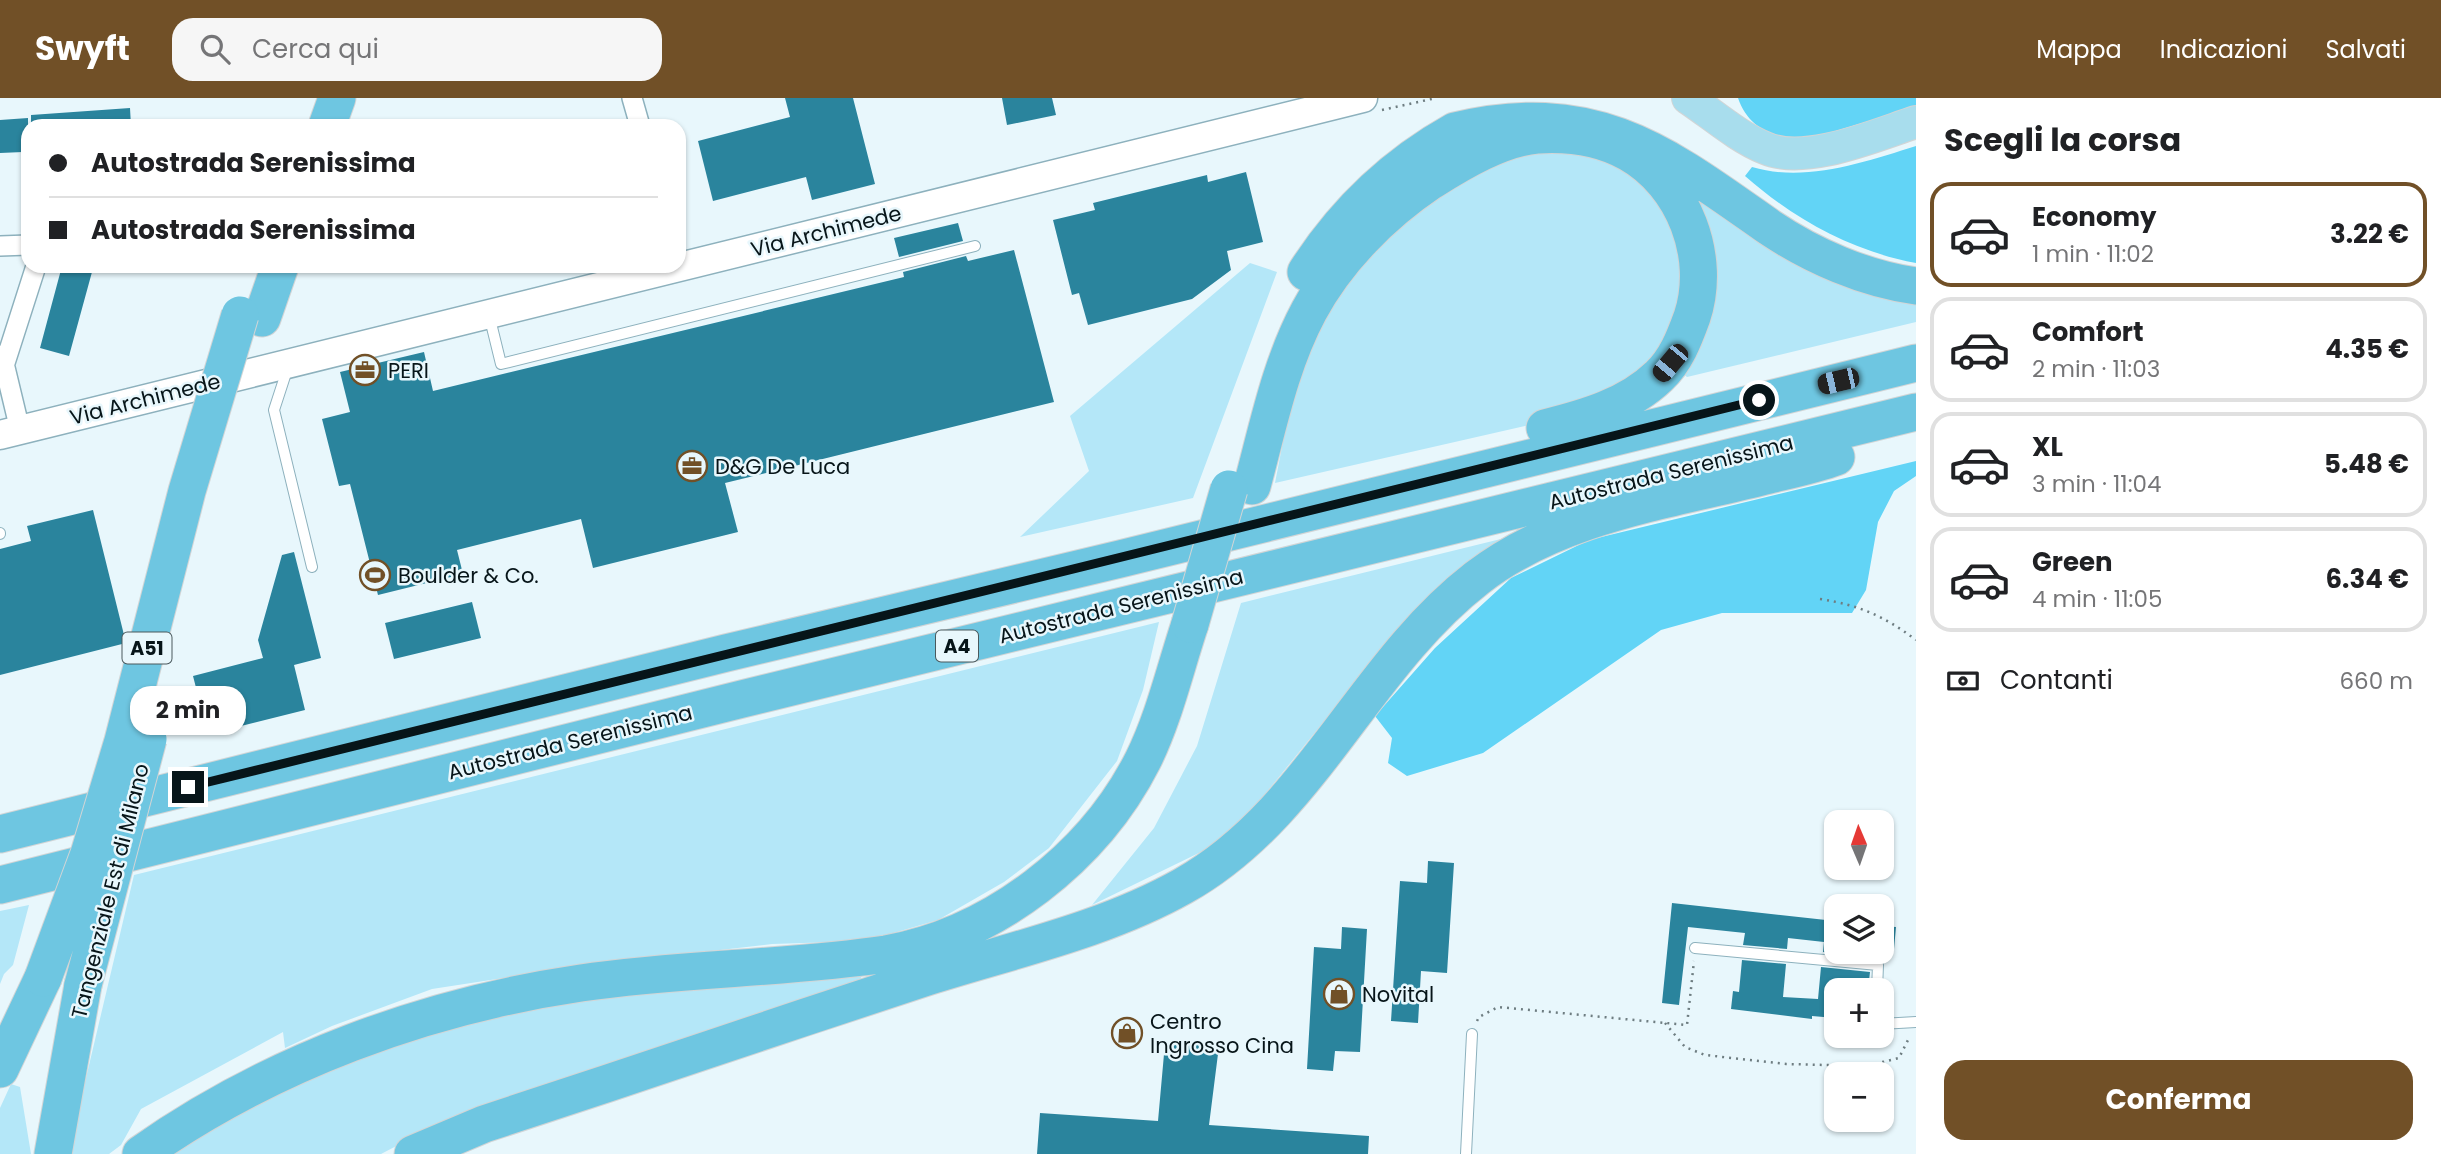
<!DOCTYPE html>
<html lang="it">
<head>
<meta charset="utf-8">
<style>
	:root { --surface:#fff; --page:#f6f6f6; --text:#202124; --muted:#757577; --line:#e0e0e0; --accent:#715027 }
	body { margin:0; font-family:Poppins,sans-serif; background:var(--page); color:var(--text); height:100vh; display:flex; flex-direction:column; font-size:26px; white-space:nowrap }
	* { box-sizing:border-box; margin:0 }
	p { font-size:23px; color:var(--muted) }
	.icon { flex:none; width:38px; height:38px; fill:none; stroke:currentColor; stroke-width:2; stroke-linecap:round; stroke-linejoin:round }
	.map { position:relative; flex:1; overflow:hidden }
	.panel { display:flex; flex-direction:column; background:var(--surface); width:525px }
	.panel>* { flex:none }
	.hud { position:absolute; left:21px; top:21px; width:665px; height:154px; border-radius:21px; box-shadow:0 2px 5px #0004; display:grid; align-content:center; height:154px; padding:0 28px; background:var(--surface) }
	.needle { width:46px; rotate:358deg }
	.controls { position:absolute; left:1824px; top:712px; display:grid; gap:14px }
	.controls a { display:grid; place-items:center; width:70px; height:70px; border-radius:14px; background:var(--surface); box-shadow:0 2px 5px #0004; font-size:35px }
	.end { position:absolute; width:32px; height:32px; margin:-16px; border:9px solid #071519; background:#fff; box-shadow:0 0 0 4px #fff }
	.from { border-radius:50% }
	.bubble { position:absolute; height:49px; border-radius:21px; background:var(--surface); box-shadow:0 2px 5px #0004; font-size:23px; font-weight:700; line-height:49px; text-align:center }
	.car { position:absolute; width:21px; height:42px; margin:-21px -10px; border-radius:9px; box-shadow:0 0 5px 2px #0007; background:linear-gradient(#222 24%,#8ab4d8 0 40%,#222 0 76%,#8ab4d8 0 86%,#222 0) }
	.hud b { display:flex; align-items:center; gap:24px; height:66px; font-size:26px }
	.hud b+b { border-top:2px solid var(--line) }
	.hud i { width:18px; height:18px; background:var(--text) }
	ul { padding:0; list-style:none }
	li { display:flex; align-items:center; gap:21px; height:105px; margin:0 14px 10px; padding:0 14px; border:4px solid var(--line); border-radius:21px }
	li div { flex:1 }
	li b { display:block; font-size:26px }
	li em { font-style:normal; font-weight:700 }
	li.current { border-color:var(--accent) }
	li>.icon { width:63px; height:63px; stroke-width:1.5 }
	h2 { padding:0 28px; font-size:32px; line-height:84px }
	.pay { display:flex; align-items:center; gap:18px; height:77px; padding:0 28px; font-size:26px }
	.pay p { margin-inline-start:auto }
	.button { display:flex; gap:14px; margin-top:auto; padding:14px 28px }
	.button a { flex:1; height:80px; border-radius:21px; background:var(--accent); color:#fff; font-size:28px; font-weight:700; line-height:80px; text-align:center }
	header { display:flex; align-items:center; gap:42px; box-sizing:border-box; height:98px; padding:0 35px; background:var(--accent); color:#fff }
	header strong { font-size:33px }
	nav { display:flex; gap:38px; margin-inline-start:auto; font-size:24px }
	.search { width:490px; height:63px; background:var(--page); display:flex; align-items:center; gap:18px; box-sizing:border-box; padding:0 24px; border-radius:21px; color:var(--muted); font-size:26px }
	main { display:flex; flex:1; min-height:0 }
	.map>svg:first-child { display:block }
	.green { fill:#b4e7f8 }
	.forest { fill:#62d4f6 }
	.building { fill:#2a849d }
	.lines { fill:none; stroke-linecap:round; stroke-linejoin:round }
	.lane-casing { stroke:#8db1bd; stroke-width:12 }
	.street-casing { stroke:#8db1bd; stroke-width:22 }
	.secondary-casing { stroke:#8db1bd; stroke-width:31 }
	.primary-casing { stroke:#d2d5d6; stroke-width:34 }
	.highway-casing { stroke:#d2d5d6; stroke-width:39 }
	.path { stroke:#6e7d81; stroke-width:2.5; stroke-dasharray:2 5; stroke-linecap:butt }
	.lane { stroke:#fff; stroke-width:10 }
	.street { stroke:#fff; stroke-width:19 }
	.secondary { stroke:#fff; stroke-width:28 }
	.primary { stroke:#a8dded; stroke-width:32 }
	.highway { stroke:#6ec6e1; stroke-width:37 }
	.highway-bridge-casing { stroke:#d2d5d6; stroke-width:39; stroke-linecap:butt }
	.highway-bridge { stroke:#6ec6e1; stroke-width:37 }
	.route { stroke:#071519; stroke-width:9 }
	.labels { text-anchor:middle; dominant-baseline:central; stroke-width:5; stroke-linejoin:round; paint-order:stroke }
	.shield { fill:#e8f7fc; stroke:#4a595d; stroke-width:2 }
	.shield-label { font-size:19px; font-weight:bold; fill:#071519 }
	.street-label { font-size:21px; fill:#071519; stroke:#e8f7fc }
	.poi-label { font-size:21px; fill:#071519; stroke:#e8f7fc; text-anchor:start }
</style>
</head>
<body>
<header>
<strong>Swyft</strong>
<div class="search"><svg class="icon" aria-label="search" viewBox="0 0 24 24"><circle cx="10" cy="10" r="6"/><path d="M15 15l6 6"/></svg>Cerca qui</div>
<nav><a>Mappa</a><a>Indicazioni</a><a>Salvati</a></nav>
</header>
<main>
<div class="map">
<svg width="1916" height="1056" viewBox="0 0 1916 1056">
	<rect width="100%" height="100%" fill="#e8f7fc"/>
	<path class="green" d="M 1532,47 L 1627,65 L 1681,136 L 1684,201 L 1671,237 L 1633,278 L 1573,311 L 1529,327 L 1275,385 L 1302,245 L 1335,191 L 1432,96 Z
		M 1673,70 L 1916,198 L 1916,224 L 1687,279 L 1680,273 L 1706,224 Z
		M 1250,165 L 1277,174 L 1193,400 L 1020,439 L 1089,373 L 1070,318 Z
		M 1513,438 L 1377,558 L 1244,722 L 1205,752 L 1092,807 L 1154,730 L 1197,648 L 1241,505 Z
		M 1159,524 L 1143,592 L 1117,663 L 1049,750 L 1004,784 L 938,822 L 866,843 L 772,846 L 589,867 L 432,891 L 332,928 L 285,950 L 283,934 L 141,1011 L 121,1047 L 109,1056 L 68,1056 L 134,777 Z
		M 29,807 L 13,867 L 4,876 L 0,886 L 0,813 Z
		M 860,873 L 862,878 L 859,884 L 404,1044 L 381,1056 L 156,1056 L 254,998 L 524,904 Z
		M 11,986 L 20,989 L 31,1056 L 0,1056 L 0,1010 Z"/>
	<path class="forest" d="M 1738,0 L 1916,0 L 1916,9 L 1809,41 C 1777,42 1749,32 1738,0 Z
		M 1916,48 L 1916,165 C 1851,153 1794,121 1745,78 L 1752,69 C 1805,85 1865,64 1916,48 Z
		M 1916,363 L 1916,378 L 1894,393 L 1878,424 L 1866,492 L 1852,515 L 1722,515 L 1661,532 L 1483,655 L 1407,678 L 1388,665 L 1392,640 L 1375,618 L 1435,550 L 1511,480 L 1589,442 Z"/>
	<path class="building" d="M 785,0 L 853,0 L 875,86 L 812,102 L 806,79 L 713,103 L 698,43 L 790,19 Z
		M 1002,0 L 1052,0 L 1056,17 L 1007,27 Z
		M 130,10 L 131,28 L 31,28 L 31,17 Z
		M 28,20 L 28,47 L 23,47 L 23,54 L 0,55 L 0,22 Z
		M 1246,74 L 1263,144 L 1227,153 L 1231,172 L 1192,201 L 1088,227 L 1079,195 L 1072,197 L 1053,122 L 1095,112 L 1093,105 L 1207,77 L 1208,84 Z
		M 958,125 L 963,143 L 899,159 L 894,140 Z
		M 1014,152 L 1054,304 L 725,385 L 738,434 L 593,470 L 581,421 L 457,452 L 463,476 L 378,497 L 350,386 L 339,388 L 322,321 L 350,314 L 340,274 L 424,254 L 433,293 L 904,179 L 903,174 L 966,158 L 968,163 Z
		M 62,168 L 92,174 L 69,258 L 40,250 Z
		M 93,412 L 126,545 L 0,577 L 0,451 L 31,443 L 27,428 Z
		M 294,454 L 321,560 L 294,567 L 305,612 L 225,632 L 220,613 L 203,617 L 193,578 L 263,560 L 258,542 L 282,457 Z
		M 472,504 L 481,540 L 394,561 L 385,525 Z
		M 1428,763 L 1454,765 L 1447,875 L 1421,873 L 1418,925 L 1391,923 L 1400,783 L 1427,785 Z
		M 1672,805 L 1826,822 L 1826,817 L 1836,818 L 1836,856 L 1823,854 L 1824,844 L 1788,840 L 1787,851 L 1743,847 L 1745,835 L 1688,829 L 1679,907 L 1662,905 Z
		M 1881,828 L 1896,829 L 1894,851 L 1881,850 Z
		M 1342,829 L 1367,831 L 1360,954 L 1335,953 L 1333,973 L 1307,971 L 1314,849 L 1341,851 Z
		M 1742,862 L 1786,866 L 1783,899 L 1818,901 L 1821,869 L 1870,874 L 1868,892 L 1836,892 L 1835,920 L 1812,918 L 1812,921 L 1731,911 L 1733,893 L 1739,894 Z
		M 1165,945 L 1219,948 L 1209,1027 L 1369,1038 L 1368,1056 L 1037,1056 L 1040,1015 L 1158,1023 Z"/>
	<g class="lines">
		<g class="lane-casing">
			<path id="lane" d="M 489,217 L 501,266 L 975,148
				M 288,269 L 274,312 L 312,469
				M 0,435 L 0,436
				M 1695,850 L 1878,867 L 1877,892
				M 1881,926 L 1916,924
				M 1466,1056 L 1472,936"/>
		</g>
		<g class="street-casing">
			<path id="street" d="M 632,0 L 640,28
				M 0,148 L 28,147
				M 2,257 L 20,332
				M 4,268 L 36,168"/>
		</g>
		<g class="secondary-casing">
			<path id="secondary" d="M 0,337 L 1363,0"/>
		</g>
		<g class="primary-casing">
			<path id="primary" d="M 1688,0 C 1712,16 1738,39 1765,50 C 1805,68 1876,37 1916,24"/>
		</g>
		<g class="highway-casing">
			<path id="highway" d="M 327,28 L 337,0
				M 1306,174 C 1344,115 1394,67 1455,33 C 1595,0 1664,55 1769,129 C 1812,158 1865,181 1916,188
				M 262,220 L 280,168
				M 1252,388 C 1268,329 1280,267 1309,213 C 1337,161 1382,116 1431,83 C 1461,64 1501,40 1537,37 C 1568,35 1601,39 1629,55 C 1684,86 1712,159 1692,219 C 1684,241 1676,262 1659,278 C 1628,308 1585,320 1545,330
				M 0,736 L 726,555 L 1120,461 L 1916,265
				M 0,787 L 742,601 L 1916,314
				M 0,971 L 43,880
				M 53,1056 L 83,887
				M 141,1056 C 270,965 425,908 581,885 C 682,870 785,871 886,856 C 994,837 1094,759 1143,662 C 1164,620 1175,571 1190,526
				M 413,1056 L 484,1026 C 632,978 779,927 927,879 C 1012,852 1105,832 1183,788 C 1311,716 1363,568 1477,480 C 1557,418 1665,403 1761,379 C 1785,373 1812,368 1836,359"/>
		</g>
		<path class="path" d="M 1382,12 L 1436,0
			M 1820,501 C 1859,507 1884,518 1916,542
			M 1477,923 L 1479,919 L 1498,909 L 1687,927 L 1694,863
			M 1665,925 L 1685,949 L 1705,957 L 1786,966 L 1866,968 L 1899,960 L 1910,938"/>
		<use href="#lane" class="lane"/>
		<use href="#street" class="street"/>
		<use href="#secondary" class="secondary"/>
		<use href="#primary" class="primary"/>
		<use href="#highway" class="highway"/>
		<g class="highway-bridge-casing">
			<path id="highway-bridge" d="M 1190,526 L 1229,391
				M 43,880 L 89,756 L 123,643 L 187,393 L 240,217
				M 83,887 L 148,641"/>
		</g>
		<use href="#highway-bridge" class="highway-bridge"/>
	</g>
	<g class="lines">
		<path class="route" d="M 188,689 L 1759,302"/>
	</g>
	<defs>
		<g id="office-ring" transform="scale(1.575)"><circle r="9.5" fill="#e8f7fc" stroke="#715027" stroke-width="1.5"/><path d="M-6-3h4V-5.5h4V-3h4V5H-6ZM-1-4.5V-3h2v-1.5ZM-6 0V1H6V0Z" fill="#715027"/></g>
		<g id="stadium-ring" transform="scale(1.575)"><circle r="9.5" fill="#e8f7fc" stroke="#715027" stroke-width="1.5"/><path d="M0-5a6.5 5 0 1 0 0 10a6.5 5 0 1 0 0-10ZM-3.5-1.8h7v3.6h-7Z" fill="#715027"/></g>
		<g id="shop-ring" transform="scale(1.575)"><circle r="9.5" fill="#e8f7fc" stroke="#715027" stroke-width="1.5"/><path d="M-5-2.5h2.3a2.7 3.5 0 0 1 5.4 0H5L5.5 6h-11ZM-1.5-2.5h3a1.5 2.3 0 0 0-3 0Z" fill="#715027"/></g>
	</defs>
	<g fill-rule="evenodd">
		<use href="#office-ring" x="365" y="272"/>
		<use href="#office-ring" x="692" y="368"/>
		<use href="#stadium-ring" x="375" y="477"/>
		<use href="#shop-ring" x="1339" y="896"/>
		<use href="#shop-ring" x="1127" y="935"/>
	</g>
	<g class="labels">
		<g class="shield">
			<rect x="936" y="532.5" width="42" height="31" rx="5"/>
			<rect x="122.5" y="534.5" width="49" height="31" rx="5"/>
		</g>
		<g class="shield-label">
			<text x="957" y="548">A4</text>
			<text x="147" y="550">A51</text>
		</g>
		<g class="street-label">
			<text transform="translate(826 133) rotate(-14)">Via Archimede</text>
			<text transform="translate(145 301) rotate(-14)">Via Archimede</text>
			<text transform="translate(1671 374) rotate(-14)">Autostrada Serenissima</text>
			<text transform="translate(1121 508) rotate(-14)">Autostrada Serenissima</text>
			<text transform="translate(570 644) rotate(-14)">Autostrada Serenissima</text>
			<text transform="translate(110 793) rotate(-76)">Tangenziale Est di Milano</text>
		</g>
		<g class="poi-label">
			<text x="388" y="272">PERI</text>
			<text x="715" y="368">D&amp;G De Luca</text>
			<text x="398" y="477">Boulder &amp; Co.</text>
			<text x="1362" y="896">Novital</text>
			<text x="1150" y="923">Centro<tspan x="1150" dy="24">Ingrosso Cina</tspan></text>
		</g>
	</g>
</svg>
<div class="controls">
<a><svg class="needle" viewBox="-14 -14 28 28"><path d="M0-13l5 13h-10z" fill="#e53935"/><path d="M0 13l5-13h-10z" fill="#757577"/></svg></a>
<a><svg class="icon" aria-label="layers" viewBox="0 0 24 24"><path d="M12 4l9 5-9 5-9-5zM3 14l9 5 9-5"/></svg></a>
<a>+</a>
<a>−</a>
</div>
<i class="end from" style="left:1759px;top:302px"></i>
<i class="end" style="left:188px;top:689px"></i>
<div class="bubble" style="left:130px;top:588px;width:116px">2 min</div>
<i class="car" style="left:1670px;top:265px;rotate:220deg"></i>
<i class="car" style="left:1838px;top:283px;rotate:257deg"></i>
<div class="hud">
<b><i class="from"></i>Autostrada Serenissima</b>
<b><i></i>Autostrada Serenissima</b>
</div>
</div>
<section class="panel">
<h2>Scegli la corsa</h2>
<ul>
<li class="current"><svg class="icon" aria-label="car" viewBox="0 0 24 24"><path d="M5 17H2v-5l4-1 3-4h7l3 4 3 1v5h-3M9 17h6M6 11h13"/><circle cx="7" cy="17" r="2"/><circle cx="17" cy="17" r="2"/></svg><div><b>Economy</b><p>1 min · 11:02</p></div><em>3.22 €</em></li>
<li><svg class="icon" aria-label="car" viewBox="0 0 24 24"><path d="M5 17H2v-5l4-1 3-4h7l3 4 3 1v5h-3M9 17h6M6 11h13"/><circle cx="7" cy="17" r="2"/><circle cx="17" cy="17" r="2"/></svg><div><b>Comfort</b><p>2 min · 11:03</p></div><em>4.35 €</em></li>
<li><svg class="icon" aria-label="car" viewBox="0 0 24 24"><path d="M5 17H2v-5l4-1 3-4h7l3 4 3 1v5h-3M9 17h6M6 11h13"/><circle cx="7" cy="17" r="2"/><circle cx="17" cy="17" r="2"/></svg><div><b>XL</b><p>3 min · 11:04</p></div><em>5.48 €</em></li>
<li><svg class="icon" aria-label="car" viewBox="0 0 24 24"><path d="M5 17H2v-5l4-1 3-4h7l3 4 3 1v5h-3M9 17h6M6 11h13"/><circle cx="7" cy="17" r="2"/><circle cx="17" cy="17" r="2"/></svg><div><b>Green</b><p>4 min · 11:05</p></div><em>6.34 €</em></li>
</ul>
<div class="pay"><svg class="icon" aria-label="cash" viewBox="0 0 24 24"><path d="M3 7h18v10H3z"/><circle cx="12" cy="12" r="2"/></svg>Contanti<p>660 m</p></div>
<div class="button"><a>Conferma</a></div>
</section>
</main>
</body>
</html>
